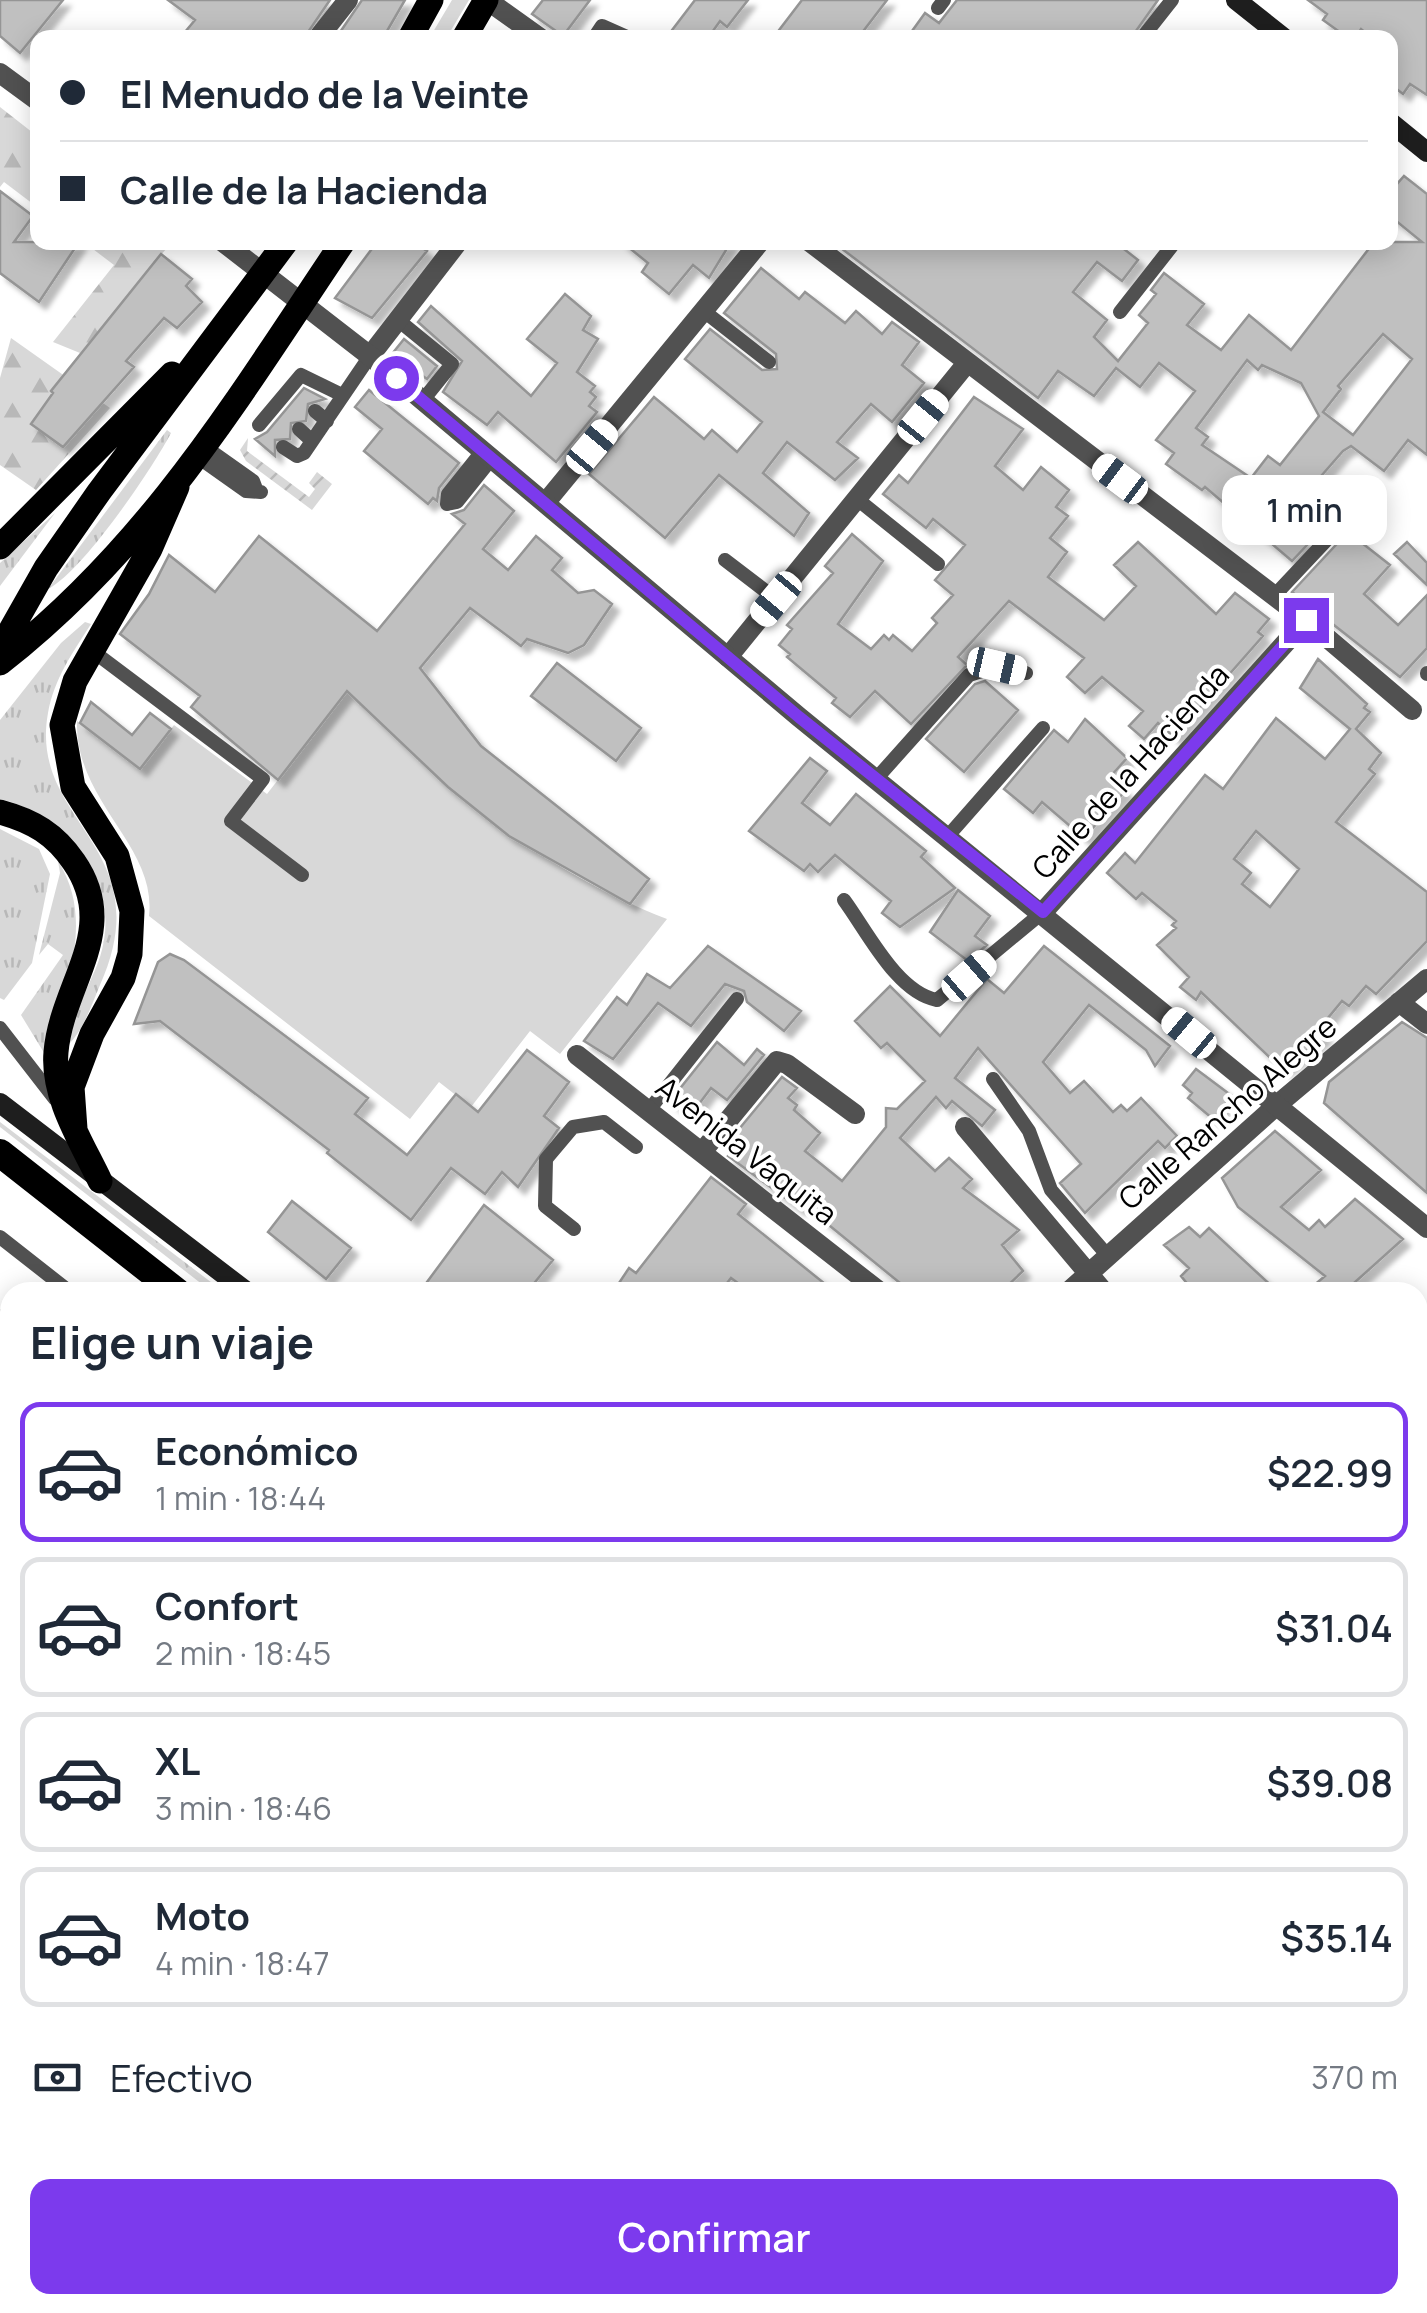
<!DOCTYPE html>
<html lang="es">
<head>
<meta charset="utf-8">
<style>
	:root { --surface:#fff; --page:#f6f6f7; --text:#1f2937; --muted:#747a83; --line:#e0e1e3; --accent:#7c3aed }
	body { margin:0; font-family:Manrope,sans-serif; background:var(--page); color:var(--text); height:100vh; display:flex; flex-direction:column; font-size:38px; white-space:nowrap }
	* { box-sizing:border-box; margin:0 }
	p { font-size:32px; color:var(--muted) }
	.icon { flex:none; width:55px; height:55px; fill:none; stroke:currentColor; stroke-width:2; stroke-linecap:round; stroke-linejoin:round }
	.map { position:relative; flex:1; overflow:hidden }
	.panel { position:absolute; left:0px; top:1282px; width:1428px; height:1032px; display:flex; flex-direction:column; background:var(--surface); border-radius:30px 30px 0 0; box-shadow:0 5px 25px #0003 }
	.panel>* { flex:none }
	.guide { position:absolute; left:30px; top:30px; width:1368px; height:220px; border-radius:20px; box-shadow:0 5px 25px #0003; display:grid; align-content:center; height:220px; padding:0 30px; background:var(--surface) }
	.end { position:absolute; width:45px; height:45px; margin:-22px; border:12px solid #7c3aed; background:#fff; box-shadow:0 0 0 5px #fff }
	.from { border-radius:50% }
	.bubble { position:absolute; height:70px; border-radius:20px; background:var(--surface); box-shadow:0 5px 25px #0003; font-size:32px; font-weight:600; line-height:70px; text-align:center }
	.car { position:absolute; width:30px; height:60px; margin:-30px -15px; border-radius:12px; box-shadow:0 0 8px 2px #0007; background:linear-gradient(#fff 24%,#345 0 40%,#fff 0 76%,#345 0 86%,#fff 0) }
	.guide b { display:flex; align-items:center; gap:35px; height:95px; font-size:38px }
	.guide b+b { border-top:2px solid var(--line) }
	.guide i { width:25px; height:25px; background:var(--text) }
	ul { padding:0; list-style:none }
	li { display:flex; align-items:center; gap:30px; height:140px; margin:0 20px 15px; padding:0 10px; border:5px solid var(--line); border-radius:20px }
	li div { flex:1 }
	li b { display:block; font-size:38px }
	li em { font-style:normal; font-weight:600 }
	li.current { border-color:var(--accent) }
	li>.icon { width:90px; height:90px; stroke-width:1.5 }
	h2 { padding:0 30px; font-size:45px; line-height:120px }
	.pay { display:flex; align-items:center; gap:25px; height:110px; padding:0 30px; font-size:38px }
	.pay p { margin-inline-start:auto }
	.cta { display:flex; gap:20px; margin-top:auto; padding:20px 30px }
	.cta a { flex:1; height:115px; border-radius:20px; background:var(--accent); color:#fff; font-size:40px; font-weight:600; line-height:115px; text-align:center }
	.map>svg:first-child { display:block }
	.grass { fill:url(#grass-tufts) }
	.forest { fill:url(#forest-firs) }
	.garden { fill:url(#garden-furrows) }
	.pitch { fill:#d8d8d8 }
	.water { fill:url(#water-rules) }
	.building { fill:#c0c0c0; stroke:#959595; stroke-width:2.5; fill-rule:evenodd; filter:url(#shadow) }
	.lines { fill:none; stroke-linecap:round; stroke-linejoin:round }
	.service { stroke:#515151; stroke-width:14 }
	.minor { stroke:#515151; stroke-width:20 }
	.tertiary { stroke:#515151; stroke-width:20 }
	.secondary { stroke:#1e1e1e; stroke-width:20 }
	.primary { stroke:#000; stroke-width:25 }
	.trunk { stroke:#000; stroke-width:28 }
	.route { stroke:#7c3aed; stroke-width:12 }
	.labels { text-anchor:middle; dominant-baseline:central; stroke-width:8; stroke-linejoin:round; paint-order:stroke }
	.street-label { font-size:30px; fill:#000; stroke:#fff }
</style>
</head>
<body>
<div class="map">
<svg width="1427" height="2313" viewBox="0 0 1427 2313">
	<defs>
		<pattern id="grass-tufts" width="24" height="20" patternUnits="userSpaceOnUse" patternTransform="scale(2.5)"><rect width="24" height="20" fill="#d8d8d8"/><path d="M3 7l-1-3M5 7V3M7 7l1-3M15 17l-1-3M17 17v-4M19 17l1-3" fill="none" stroke="#b8b8b8"/></pattern>
		<pattern id="forest-firs" width="22" height="20" patternUnits="userSpaceOnUse" patternTransform="scale(2.5)"><rect width="22" height="20" fill="#d8d8d8"/><path d="M5 1l3.5 6h-7zM16 11l3.5 6h-7z" fill="#b8b8b8"/></pattern>
		<pattern id="garden-furrows" width="10" height="10" patternUnits="userSpaceOnUse" patternTransform="scale(2.5)"><rect width="10" height="10" fill="#d8d8d8"/><path d="M-1 1l2-2M0 10L10 0M9 11l2-2" fill="none" stroke="#b8b8b8"/></pattern>
		<pattern id="water-rules" width="6" height="5" patternUnits="userSpaceOnUse" patternTransform="scale(2.5)"><rect width="6" height="5" fill="#9f9f9f"/><path d="M0 2.5h6" fill="none" stroke="#878787"/></pattern>
		<filter id="shadow"><feDropShadow dx="7" dy="7" stdDeviation="2.5" flood-color="#0004"/></filter>
	</defs>
	<rect width="100%" height="100%" fill="#fff"/>
	<path class="grass" d="M 452,0 L 469,0 L 447,37 L 430,37 Z
		M 167,430 L 171,433 C 151,471 82,572 48,589 Z
		M 55,513 L 6,578 L 0,586 L 0,563 Z
		M 85,622 L 91,624 C 73,652 54,679 48,713 C 28,823 162,846 100,985 C 92,1004 83,1031 68,1045 C 70,1017 91,984 100,957 C 123,883 71,816 0,799 L 0,720 L 61,643 Z
		M 0,829 L 39,849 L 50,874 L 32,963 L 4,1000 L 0,998 Z
		M 58,861 C 97,922 63,994 46,1056 L 21,1015 L 63,955 L 48,944 L 39,955 L 60,873 Z
		M 0,1122 L 224,1292 L 212,1292 L 0,1127 Z"/>
	<path class="forest" d="M 0,107 L 37,136 L 37,207 L 4,182 L 0,187 Z
		M 85,243 L 171,243 L 80,353 L 53,342 L 114,265 Z
		M 11,338 L 110,408 L 36,490 L 0,465 L 0,378 Z"/>
	<path class="garden" d="M 248,438 L 247,451 L 309,497 L 315,489 L 309,483 L 317,472 L 332,484 L 312,510 L 246,461 L 240,450 Z"/>
	<path class="pitch" d="M 347,691 C 451,788 531,866 667,919 L 560,1054 L 530,1031 L 471,1107 L 439,1082 L 410,1119 L 149,916 C 157,845 75,803 77,721 L 140,769 L 174,725 L 267,794 Z"/>
	<path class="water" d="M 0,1309 L 10,1316 L 10,1678 L 0,1670 Z
		M 813,2305 L 1273,2305 L 1283,2313 L 823,2313 Z"/>
	<path class="building" d="M 0,0 L 63,0 L 20,53 L 0,36 Z
		M 168,0 L 330,0 L 304,38 L 180,38 L 195,20 Z
		M 362,0 L 405,0 L 383,38 L 336,38 Z
		M 543,0 L 590,0 L 563,36 L 532,14 Z
		M 695,0 L 748,0 L 727,27 L 720,21 L 708,38 L 666,38 Z
		M 802,0 L 887,0 L 858,38 L 773,38 Z
		M 957,0 L 1158,0 L 1131,38 L 907,38 L 925,13 L 939,23 Z
		M 1308,0 L 1427,0 L 1427,95 L 1410,84 L 1403,94 L 1390,84 L 1390,38 L 1372,38 L 1361,29 L 1355,38 L 1348,38 L 1323,20 L 1327,14 Z
		M 1404,176 L 1427,194 L 1427,455 L 1408,440 L 1384,471 L 1351,446 L 1343,451 L 1308,491 L 1315,497 L 1291,527 L 1308,544 L 1292,561 L 1205,487 L 1202,490 L 1166,464 L 1174,453 L 1156,440 L 1195,391 L 1159,363 L 1140,387 L 1116,368 L 1094,396 L 1058,371 L 1038,398 L 833,242 L 1115,242 L 1138,260 L 1122,281 L 1097,262 L 1073,292 L 1107,320 L 1094,337 L 1118,361 L 1148,323 L 1139,315 L 1156,294 L 1151,290 L 1164,273 L 1204,304 L 1187,325 L 1221,350 L 1249,315 L 1291,350 L 1374,242 L 1422,242 L 1390,216 L 1390,192 ZM 1383,334 L 1412,359 L 1353,435 L 1323,412 L 1341,389 L 1338,386 ZM 1247,360 L 1258,370 L 1262,365 L 1301,383 L 1319,416 L 1280,465 L 1268,456 L 1251,478 L 1202,445 L 1208,437 L 1196,428 Z
		M 0,191 L 33,216 L 14,242 L 79,242 L 39,302 L 0,273 Z
		M 377,242 L 413,242 L 427,251 L 372,318 L 335,298 Z
		M 622,242 L 731,242 L 709,278 L 693,265 L 669,294 L 642,272 L 648,263 Z
		M 161,254 L 192,279 L 186,286 L 202,302 L 177,328 L 164,318 L 126,361 L 134,367 L 63,447 L 31,424 L 53,393 L 51,391 Z
		M 761,268 L 799,299 L 805,292 L 845,323 L 856,311 L 882,334 L 892,322 L 919,342 L 902,365 L 924,383 L 892,422 L 871,404 L 837,442 L 858,458 L 835,480 L 787,442 L 763,473 L 809,513 L 794,536 L 719,475 L 665,538 L 589,474 L 654,397 L 704,439 L 712,430 L 737,452 L 762,422 L 685,359 L 710,329 L 762,370 L 777,369 L 776,354 L 724,313 Z
		M 565,294 L 591,316 L 583,330 L 598,339 L 577,372 L 595,386 L 590,392 L 596,397 L 589,406 L 597,412 L 556,462 L 498,412 L 487,425 L 443,392 L 462,361 L 418,322 L 431,306 L 531,396 L 557,363 L 527,339 Z
		M 404,339 L 437,366 L 427,379 L 392,354 Z
		M 304,388 L 325,399 L 308,404 L 306,421 L 291,423 L 290,439 L 275,440 L 275,456 L 255,439 L 267,432 Z
		M 369,390 L 459,463 L 439,488 L 437,501 L 433,498 L 428,504 L 364,451 L 382,429 L 355,407 Z
		M 974,397 L 1023,429 L 995,466 L 1023,490 L 1041,467 L 1069,490 L 1056,507 L 1068,516 L 1050,538 L 1067,552 L 1048,577 L 1104,620 L 1136,586 L 1114,565 L 1138,542 L 1216,614 L 1235,593 L 1269,619 L 1258,632 L 1263,636 L 1174,737 L 1158,723 L 1144,739 L 1129,726 L 1143,711 L 1102,677 L 1085,693 L 1067,677 L 1084,658 L 1009,601 L 958,657 L 967,665 L 911,724 L 875,691 L 850,717 L 832,703 L 836,698 L 787,657 L 790,654 L 779,645 L 792,629 L 787,625 L 833,573 L 825,566 L 852,534 L 883,561 L 838,624 L 871,649 L 884,635 L 889,640 L 893,635 L 912,651 L 937,623 L 932,618 L 953,595 L 935,580 L 965,545 L 933,519 L 926,528 L 883,494 L 899,475 L 908,483 Z
		M 484,485 L 514,511 L 483,549 L 508,570 L 536,536 L 562,558 L 552,570 L 578,593 L 594,590 L 612,604 L 584,645 L 568,653 L 527,639 L 521,646 L 470,608 L 420,668 L 481,746 L 649,879 L 630,904 L 509,836 L 448,787 L 347,691 L 278,780 L 191,707 L 200,696 L 120,634 L 149,594 L 169,555 L 215,592 L 259,536 L 377,631 L 465,524 L 452,514 L 464,510 Z
		M 1348,532 L 1390,565 L 1364,594 L 1398,625 L 1427,595 L 1427,648 L 1400,677 L 1292,592 Z
		M 1407,542 L 1427,563 L 1427,585 L 1394,554 Z
		M 1318,659 L 1367,704 L 1364,708 L 1370,712 L 1356,729 L 1381,753 L 1369,769 L 1375,774 L 1336,822 L 1427,892 L 1427,941 L 1376,994 L 1366,986 L 1349,1006 L 1342,1001 L 1318,1030 L 1325,1036 L 1283,1070 L 1201,992 L 1196,1000 L 1180,987 L 1189,977 L 1157,945 L 1176,928 L 1172,925 L 1176,921 L 1142,893 L 1136,899 L 1107,873 L 1125,853 L 1135,863 L 1205,775 L 1223,789 L 1276,718 L 1325,759 L 1350,729 L 1300,688 ZM 1256,831 L 1299,869 L 1270,907 L 1242,884 L 1251,873 L 1234,859 Z
		M 557,663 L 641,728 L 616,761 L 531,696 Z
		M 985,681 L 1018,710 L 964,772 L 926,739 L 975,684 Z
		M 91,702 L 132,735 L 150,713 L 171,729 L 140,769 L 80,723 Z
		M 1085,719 L 1127,758 L 1109,778 L 1125,791 L 1084,838 L 1042,802 L 1033,813 L 1004,789 L 1054,730 L 1068,742 Z
		M 810,758 L 827,771 L 802,803 L 830,825 L 856,794 L 926,851 L 921,857 L 955,888 L 900,927 L 882,913 L 891,901 L 835,855 L 818,872 L 810,864 L 804,871 L 749,831 Z
		M 958,890 L 990,916 L 975,936 L 987,945 L 968,961 L 930,932 Z
		M 708,946 L 801,1011 L 784,1031 L 747,1002 L 744,991 L 725,984 L 691,1026 L 658,1003 L 613,1059 L 584,1041 L 617,997 L 627,1005 L 647,974 L 670,988 Z
		M 1044,946 L 1170,1046 L 1155,1066 L 1146,1050 L 1089,1005 L 1043,1062 L 1070,1093 L 1084,1081 L 1113,1112 L 1121,1105 L 1127,1111 L 1141,1098 L 1177,1136 L 1165,1148 L 1158,1141 L 1085,1213 L 1060,1183 L 1081,1164 L 978,1048 L 955,1078 L 995,1110 L 982,1126 L 952,1101 L 946,1108 L 936,1097 L 900,1138 L 935,1171 L 949,1158 L 972,1179 L 963,1188 L 1019,1230 L 1002,1245 L 1023,1271 L 1001,1292 L 911,1292 L 803,1204 L 799,1208 L 728,1156 L 731,1151 L 725,1146 L 782,1077 L 797,1088 L 788,1098 L 797,1105 L 794,1110 L 820,1133 L 805,1151 L 842,1181 L 886,1127 L 886,1108 L 897,1109 L 925,1081 L 887,1043 L 881,1048 L 855,1021 L 890,986 L 940,1036 L 987,979 L 1004,993 Z
		M 170,954 L 184,960 L 368,1098 L 355,1114 L 407,1155 L 456,1094 L 478,1112 L 527,1050 L 569,1082 L 544,1116 L 559,1128 L 518,1187 L 502,1172 L 485,1194 L 451,1168 L 411,1220 L 327,1153 L 329,1150 L 160,1021 L 134,1024 L 158,962 Z
		M 1402,1022 L 1427,1038 L 1427,1193 L 1324,1103 L 1329,1082 Z
		M 717,1042 L 744,1065 L 757,1049 L 764,1055 L 727,1100 L 711,1088 L 690,1116 L 670,1101 Z
		M 1196,1069 L 1232,1096 L 1213,1119 L 1188,1098 L 1192,1093 L 1183,1085 Z
		M 1275,1131 L 1321,1170 L 1281,1207 L 1309,1230 L 1319,1220 L 1325,1227 L 1355,1199 L 1403,1239 L 1344,1292 L 1306,1292 L 1325,1276 L 1238,1207 L 1222,1178 Z
		M 711,1177 L 746,1204 L 738,1214 L 835,1292 L 750,1292 L 731,1278 L 720,1292 L 613,1292 L 629,1268 L 636,1273 Z
		M 292,1201 L 351,1248 L 326,1279 L 268,1232 Z
		M 484,1205 L 553,1260 L 527,1292 L 439,1292 L 427,1282 Z
		M 1189,1227 L 1200,1237 L 1209,1228 L 1278,1292 L 1194,1292 L 1181,1276 L 1189,1268 L 1164,1245 Z"/>
	<g class="lines">
		<path class="service" d="M 938,8 L 944,0
			M 594,38 L 602,26 L 629,38
			M 1142,38 L 1172,0
			M 705,312 L 769,362
			M 1120,312 L 1175,242
			M 398,320 L 452,364 L 423,400
			M 315,411 L 327,421
			M 259,425 L 301,375 L 340,394
			M 299,429 L 312,441
			M 205,447 L 253,481 L 256,489
			M 283,447 L 297,456 L 304,453 L 370,356
			M 198,457 L 246,491 L 261,492
			M 857,499 L 938,564
			M 447,504 L 457,502 L 493,457
			M 447,504 L 448,494 L 484,449
			M 725,560 L 776,599
			M 1274,596 L 1367,497
			M 90,649 L 263,779 L 231,821 L 302,875
			M 1427,674 L 1427,673
			M 876,779 L 969,675 L 997,666 L 1026,673
			M 948,836 L 1043,728
			M 844,900 C 867,931 897,993 937,1000 L 1043,912
			M 0,1028 L 55,1099
			M 993,1079 L 1029,1131 L 1051,1190 L 1108,1256
			M 649,1110 L 737,999
			M 574,1229 L 545,1206 L 546,1159 L 573,1127 L 604,1122 L 636,1147
			M 0,1237 L 70,1292
			M 0,1686 L 10,1694
			M 0,1905 L 5,1898
			M 789,2305 L 800,2313
			M 1356,2305 L 1366,2313"/>
		<path class="minor" d="M 487,0 L 540,38
			M 318,38 L 348,0
			M 810,242 L 1306,620 L 1412,710
			M 370,356 L 458,242
			M 546,502 L 760,242
			M 728,657 L 967,363
			M 1043,912 L 1306,620
			M 1399,1002 L 1427,1024
			M 577,1055 L 880,1292
			M 965,1127 L 1104,1292
			M 702,1152 L 777,1061 L 787,1064 L 855,1114
			M 1068,1292 L 1277,1105 L 1427,979
			M 1418,1610 L 1427,1601
			M 1418,1669 L 1427,1680
			M 1418,2031 L 1427,2022
			M 0,2110 L 10,2102
			M 230,2305 L 235,2313
			M 398,2305 L 406,2313
			M 42,2313 L 55,2305
			M 506,2313 L 515,2305"/>
		<path class="tertiary" d="M 0,73 L 38,101
			M 223,242 L 370,356 L 799,717 L 1427,1228"/>
		<path class="secondary" d="M 1236,0 L 1284,38
			M 1390,122 L 1427,152
			M 0,1103 L 247,1292
			M 0,1822 L 10,1830
			M 619,2305 L 629,2313"/>
		<path class="primary" d="M 410,38 L 431,0
			M 464,38 L 486,0
			M 0,547 L 172,374
			M 0,649 L 46,568 L 99,492 L 286,242
			M 0,663 C 151,545 238,398 343,242
			M 0,812 C 33,821 55,834 74,862 C 121,930 62,983 56,1052 C 52,1097 81,1141 100,1181
			M 75,1129 L 72,1087 L 92,1034 L 123,978 L 130,954 L 132,911 L 117,856 L 73,787 L 62,725 L 75,681 L 150,549 L 177,487"/>
		<path class="trunk" d="M 0,1153 L 177,1292
			M 0,1770 L 10,1778
			M 1418,2215 L 1427,2221
			M 1418,2259 L 1427,2266
			M 685,2305 L 695,2313"/>
	</g>
	<g class="lines">
		<path class="route" d="M 396,378 L 799,717 L 1043,912 L 1306,620"/>
	</g>
	<g class="labels">
		<g class="street-label">
			<text transform="translate(1130 771) rotate(-48)">Calle de la Hacienda</text>
			<text transform="translate(1227 1112) rotate(-41)">Calle Rancho Alegre</text>
			<text transform="translate(747 1150) rotate(38)">Avenida Vaquita</text>
		</g>
	</g>
</svg>
<i class="end from" style="left:396px;top:378px"></i>
<i class="end" style="left:1306px;top:620px"></i>
<div class="bubble" style="left:1222px;top:475px;width:165px">1 min</div>
<i class="car" style="left:923px;top:417px;rotate:39deg"></i>
<i class="car" style="left:592px;top:447px;rotate:40deg"></i>
<i class="car" style="left:1120px;top:479px;rotate:307deg"></i>
<i class="car" style="left:776px;top:599px;rotate:220deg"></i>
<i class="car" style="left:997px;top:666px;rotate:103deg"></i>
<i class="car" style="left:969px;top:976px;rotate:49deg"></i>
<i class="car" style="left:1189px;top:1033px;rotate:310deg"></i>
<div class="guide">
<b><i class="from"></i>El Menudo de la Veinte</b>
<b><i></i>Calle de la Hacienda</b>
</div>
<section class="panel">
<h2>Elige un viaje</h2>
<ul>
<li class="current"><svg class="icon" aria-label="car" viewBox="0 0 24 24"><path d="M5 17H2v-5l4-1 3-4h7l3 4 3 1v5h-3M9 17h6M6 11h13"/><circle cx="7" cy="17" r="2"/><circle cx="17" cy="17" r="2"/></svg><div><b>Económico</b><p>1 min · 18:44</p></div><em>$22.99</em></li>
<li><svg class="icon" aria-label="car" viewBox="0 0 24 24"><path d="M5 17H2v-5l4-1 3-4h7l3 4 3 1v5h-3M9 17h6M6 11h13"/><circle cx="7" cy="17" r="2"/><circle cx="17" cy="17" r="2"/></svg><div><b>Confort</b><p>2 min · 18:45</p></div><em>$31.04</em></li>
<li><svg class="icon" aria-label="car" viewBox="0 0 24 24"><path d="M5 17H2v-5l4-1 3-4h7l3 4 3 1v5h-3M9 17h6M6 11h13"/><circle cx="7" cy="17" r="2"/><circle cx="17" cy="17" r="2"/></svg><div><b>XL</b><p>3 min · 18:46</p></div><em>$39.08</em></li>
<li><svg class="icon" aria-label="car" viewBox="0 0 24 24"><path d="M5 17H2v-5l4-1 3-4h7l3 4 3 1v5h-3M9 17h6M6 11h13"/><circle cx="7" cy="17" r="2"/><circle cx="17" cy="17" r="2"/></svg><div><b>Moto</b><p>4 min · 18:47</p></div><em>$35.14</em></li>
</ul>
<div class="pay"><svg class="icon" aria-label="cash" viewBox="0 0 24 24"><path d="M3 7h18v10H3z"/><circle cx="12" cy="12" r="2"/></svg>Efectivo<p>370 m</p></div>
<div class="cta"><a>Confirmar</a></div>
</section>
</div>
</body>
</html>
